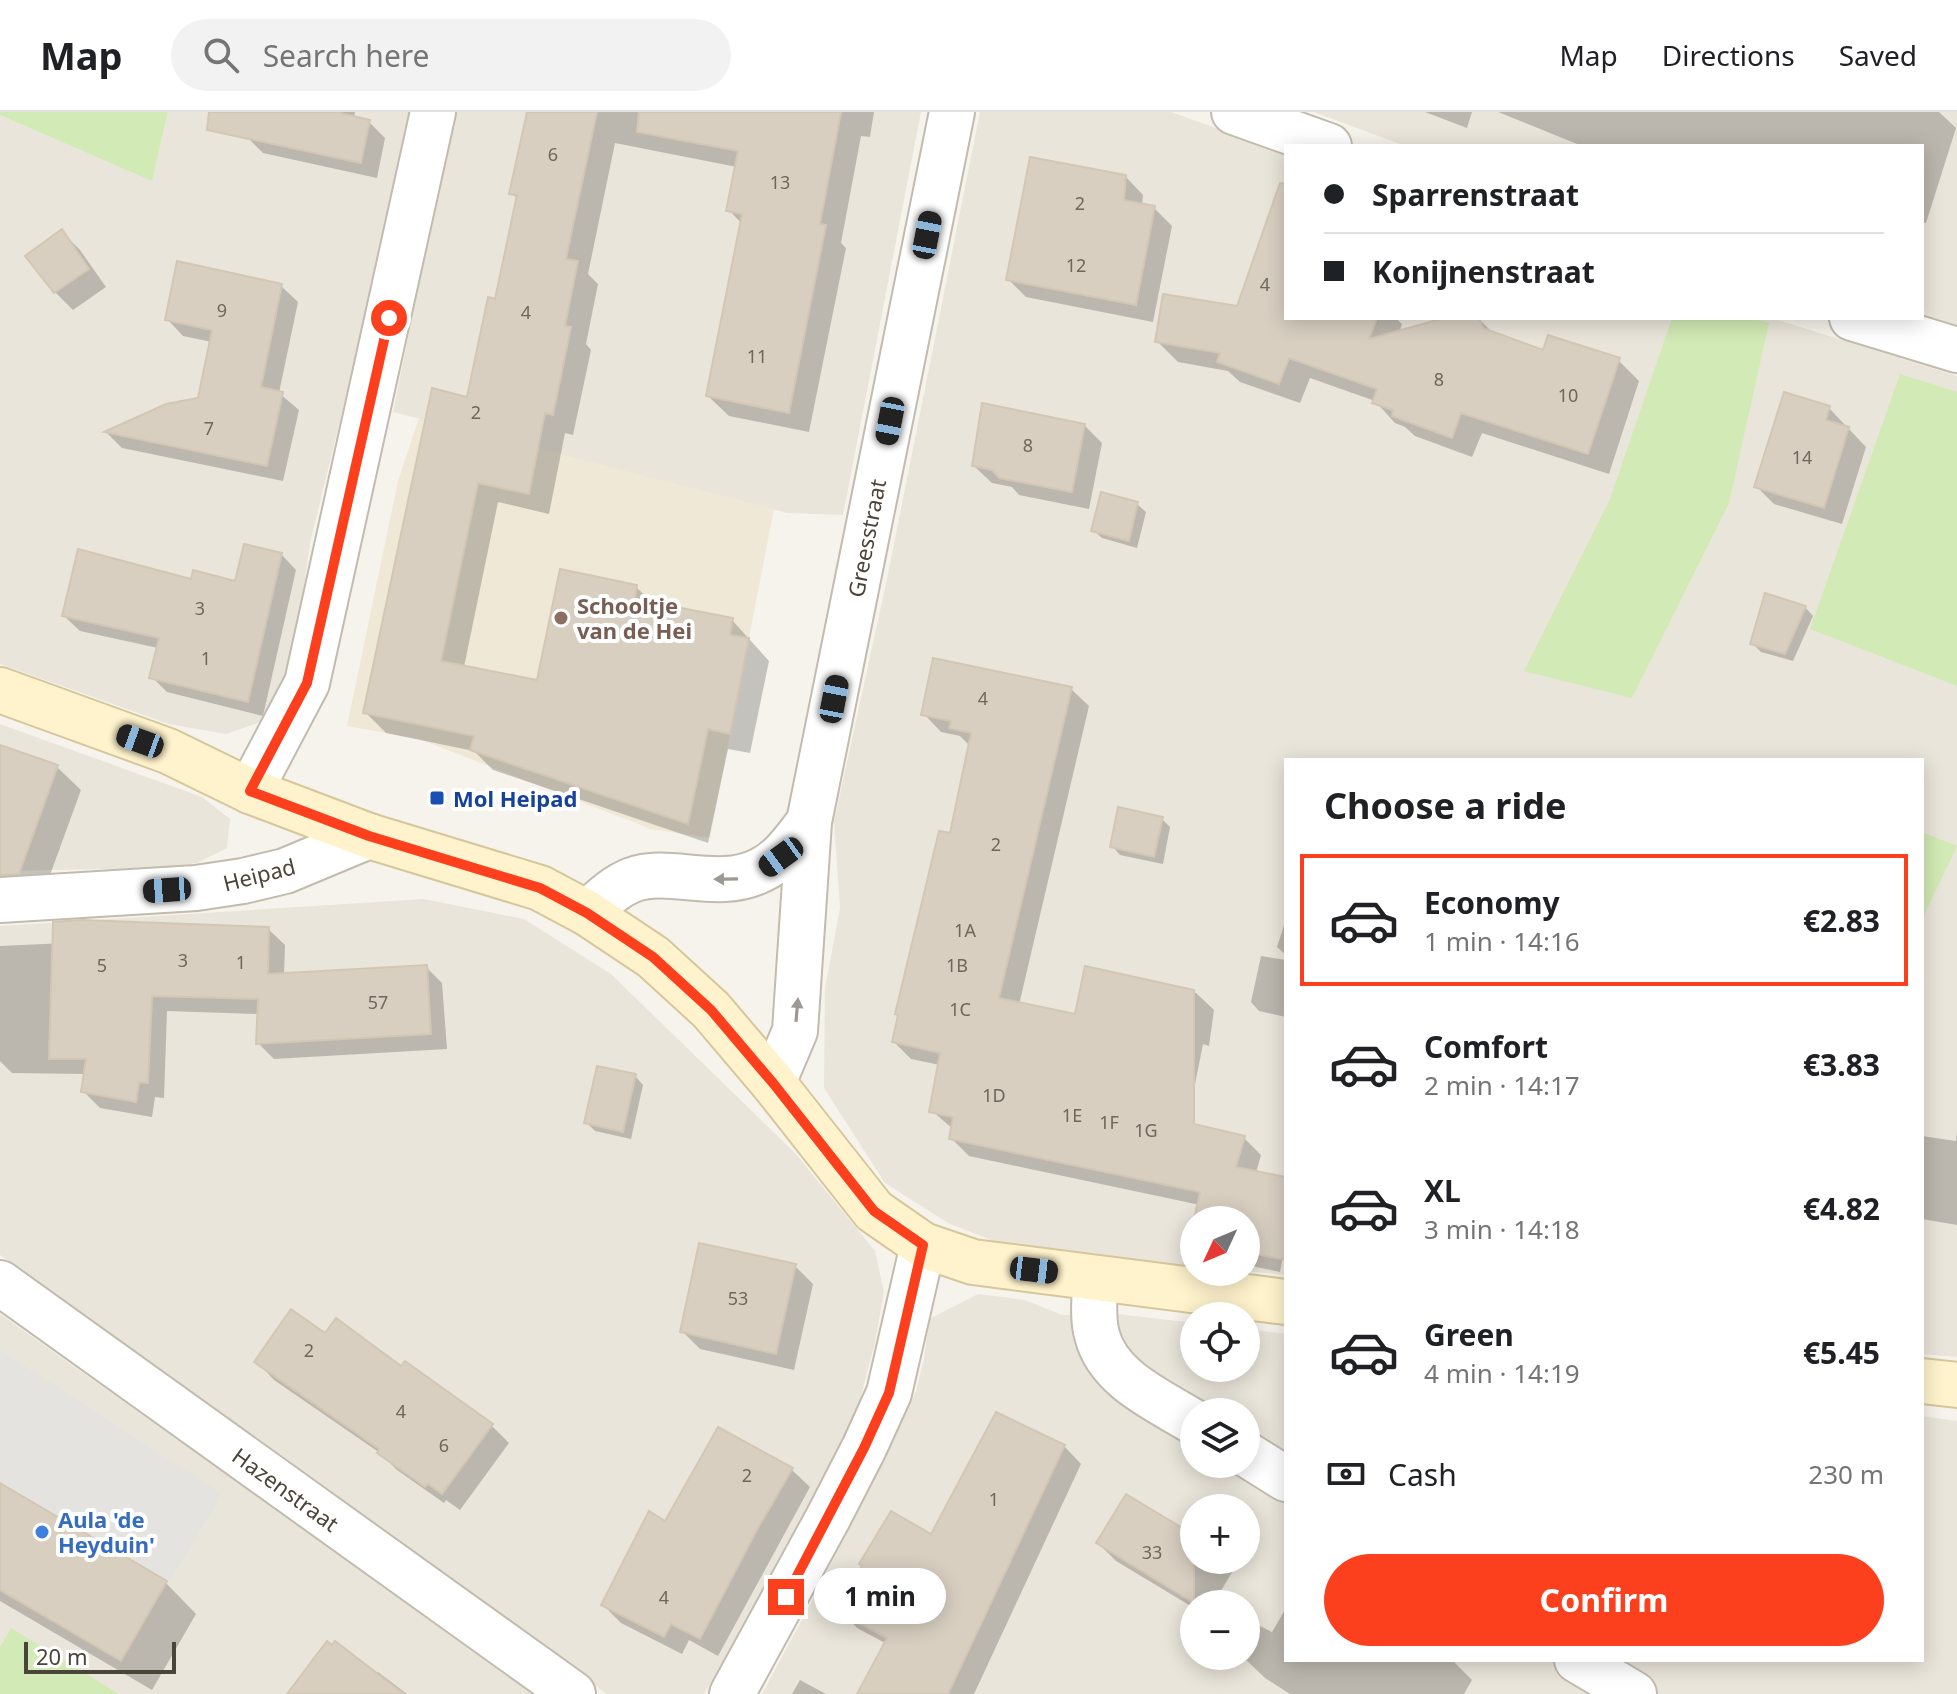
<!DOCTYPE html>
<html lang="en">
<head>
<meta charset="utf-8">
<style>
	:root { --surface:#fff; --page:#f2f2f2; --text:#202124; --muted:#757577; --line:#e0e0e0; --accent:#fc3f1d }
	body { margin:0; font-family:"Noto Sans",sans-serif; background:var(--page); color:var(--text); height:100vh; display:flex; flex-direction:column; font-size:30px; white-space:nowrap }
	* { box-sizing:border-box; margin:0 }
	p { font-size:26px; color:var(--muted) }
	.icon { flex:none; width:44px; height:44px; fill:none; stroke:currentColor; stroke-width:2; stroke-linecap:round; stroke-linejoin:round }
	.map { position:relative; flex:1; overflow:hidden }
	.sheet { position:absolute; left:1284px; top:646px; width:640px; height:904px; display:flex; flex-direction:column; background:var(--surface); border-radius:0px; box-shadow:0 4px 20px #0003 }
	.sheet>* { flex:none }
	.guide { position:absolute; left:1284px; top:32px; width:640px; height:176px; border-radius:0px; box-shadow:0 4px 20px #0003; display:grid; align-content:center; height:176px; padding:0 40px; background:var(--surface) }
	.needle { width:52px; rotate:226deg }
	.buttons { position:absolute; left:1180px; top:1094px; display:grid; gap:16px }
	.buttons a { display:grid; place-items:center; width:80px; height:80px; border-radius:50%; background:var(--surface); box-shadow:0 4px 20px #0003; font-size:40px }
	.scale { position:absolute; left:24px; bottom:20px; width:152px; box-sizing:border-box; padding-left:8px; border:4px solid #4b4439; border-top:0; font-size:22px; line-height:28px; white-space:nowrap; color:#4b4439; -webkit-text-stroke:6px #fff; paint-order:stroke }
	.end { position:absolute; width:36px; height:36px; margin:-18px; border:10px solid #fc3f1d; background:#fff; box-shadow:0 0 0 4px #fff }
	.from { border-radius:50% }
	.bubble { position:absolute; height:56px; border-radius:28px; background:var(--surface); box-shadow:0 4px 20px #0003; font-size:26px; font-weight:700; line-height:56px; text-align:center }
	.car { position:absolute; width:24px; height:48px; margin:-24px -12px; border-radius:10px; box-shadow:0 0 6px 2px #0007; background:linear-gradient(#222 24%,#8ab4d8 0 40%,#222 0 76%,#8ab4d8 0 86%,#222 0) }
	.guide b { display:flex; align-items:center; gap:28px; height:76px; font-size:30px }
	.guide b+b { border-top:2px solid var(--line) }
	.guide i { width:20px; height:20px; background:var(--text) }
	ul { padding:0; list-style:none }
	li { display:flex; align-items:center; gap:24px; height:132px; margin:0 16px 12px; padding:0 24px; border:4px solid transparent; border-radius:0px }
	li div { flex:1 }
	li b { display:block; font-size:30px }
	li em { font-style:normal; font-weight:700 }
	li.current { border-color:var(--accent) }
	li>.icon { width:72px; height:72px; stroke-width:1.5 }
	h2 { padding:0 40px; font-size:36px; line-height:96px }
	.pay { display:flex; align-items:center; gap:20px; height:88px; padding:0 40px; font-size:30px }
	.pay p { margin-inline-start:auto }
	.action { display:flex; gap:16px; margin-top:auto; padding:16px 40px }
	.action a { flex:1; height:92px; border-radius:48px; background:var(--accent); color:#fff; font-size:32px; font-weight:700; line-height:92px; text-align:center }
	header { display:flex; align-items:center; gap:48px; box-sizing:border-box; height:112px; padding:0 40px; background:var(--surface); border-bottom:2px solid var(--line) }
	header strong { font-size:38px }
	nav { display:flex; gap:44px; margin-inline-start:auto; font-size:28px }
	.search { width:560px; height:72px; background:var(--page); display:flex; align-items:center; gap:20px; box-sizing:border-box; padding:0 28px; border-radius:44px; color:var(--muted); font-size:30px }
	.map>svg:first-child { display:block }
	.residential { fill:#eae5da; fill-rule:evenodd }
	.education { fill:#efe8d6 }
	.green { fill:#d2eab5 }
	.parking { fill:#e5e3e0 }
	.shadow { fill:#0003 }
	.building { fill:#d8cfc1; stroke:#d3c7b4; stroke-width:2 }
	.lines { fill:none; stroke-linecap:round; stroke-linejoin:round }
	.street-casing { stroke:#c2bbae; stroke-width:48 }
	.secondary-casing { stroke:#d6c79b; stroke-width:48 }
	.street { stroke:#fff; stroke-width:44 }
	.secondary { stroke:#fff3cd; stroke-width:44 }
	.oneway { fill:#9c9892 }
	.route { stroke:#fc3f1d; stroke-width:10 }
	.education-dot { fill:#8d6e63; stroke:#fff; stroke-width:3 }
	.transit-dot { fill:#1a4fb4; stroke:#fff; stroke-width:3 }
	.shop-dot { fill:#3f7fe0; stroke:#fff; stroke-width:3 }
	.labels { text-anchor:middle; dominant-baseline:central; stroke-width:8; stroke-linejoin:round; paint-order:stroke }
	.number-label { font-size:18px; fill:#6e675b }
	.street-label { font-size:22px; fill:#4b4439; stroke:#fff }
	.education-label { font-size:22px; font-weight:bold; fill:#785e54; stroke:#fff; text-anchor:start }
	.transit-label { font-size:22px; font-weight:bold; fill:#164399; stroke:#fff; text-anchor:start }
	.shop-label { font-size:22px; font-weight:bold; fill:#366cbe; stroke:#fff; text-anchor:start }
</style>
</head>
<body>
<header>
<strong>Map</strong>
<div class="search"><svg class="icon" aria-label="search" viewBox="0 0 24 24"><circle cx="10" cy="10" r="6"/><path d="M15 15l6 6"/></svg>Search here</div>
<nav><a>Map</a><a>Directions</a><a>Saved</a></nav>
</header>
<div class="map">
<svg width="1957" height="1582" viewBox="0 0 1957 1582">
	<rect width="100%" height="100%" fill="#f6f3ec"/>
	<path class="residential" d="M 168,0 L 411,0 L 374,170 L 310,431 L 292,561 L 263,609 L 226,622 L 169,612 L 0,552 L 0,3 L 152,68 Z
		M 454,0 L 921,0 L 843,403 L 787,401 L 393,300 Z
		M 980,0 L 1171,0 L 1286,41 L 1286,206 L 1772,206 L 1957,264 L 1957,1245 L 1922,1242 L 1922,648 L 1286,648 L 1286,1163 L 1246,1159 L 1246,1108 L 1194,1108 L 1194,1154 L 1017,1138 L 948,1111 L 885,1071 L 824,976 L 825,876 L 840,796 L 834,710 L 888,462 Z
		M 1314,0 L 1957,0 L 1957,214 L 1922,204 L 1922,34 L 1405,34 Z
		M 0,612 L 202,685 L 230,707 L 227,736 L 197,751 L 161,756 L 0,759 Z
		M 424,787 L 524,807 L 611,862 L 795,1041 L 875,1139 L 884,1180 L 875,1230 L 855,1307 L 797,1420 L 704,1582 L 607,1582 L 0,1143 L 0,814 Z
		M 978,1182 L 1025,1188 L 1062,1203 L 1118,1202 L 1194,1211 L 1194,1256 L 1246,1256 L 1246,1217 L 1286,1222 L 1286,1548 L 1922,1548 L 1922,1304 L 1957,1309 L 1957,1582 L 762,1582 L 819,1476 L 916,1279 L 924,1247 L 929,1207 ZM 1194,1300 L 1246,1300 L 1246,1352 L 1194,1352 ZM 1194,1396 L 1246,1396 L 1246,1448 L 1194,1448 ZM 1194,1492 L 1246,1492 L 1246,1544 L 1194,1544 Z
		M 0,1202 L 535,1582 L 0,1582 Z"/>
	<path class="education" d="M 419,306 L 774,397 L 710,726 L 651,717 L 419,627 L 347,614 L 398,369 Z"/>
	<path class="green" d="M 0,0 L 168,0 L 152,69 L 0,3 Z
		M 1672,206 L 1751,206 L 1769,211 L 1729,391 L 1632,586 L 1524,559 L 1610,387 Z
		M 1900,262 L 1957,280 L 1957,574 L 1810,517 Z
		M 1922,720 L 1957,734 L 1922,808 Z
		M 11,1516 L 119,1582 L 0,1582 L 0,1535 Z"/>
	<path class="parking" d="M 0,1238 L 222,1382 L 170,1469 L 0,1369 Z"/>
	<path class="shadow" d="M 252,0 L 355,0 L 354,6 L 369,10 L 385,26 L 377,66 L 263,41 L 247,25 Z
		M 529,0 L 874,0 L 870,25 L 861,24 L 841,131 L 846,136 L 809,320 L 729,304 L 708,284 L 742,112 L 729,98 L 737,55 L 615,31 L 588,162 L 598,172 L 586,232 L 591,238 L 573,323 L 565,321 L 549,402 L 498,390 L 464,555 L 539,570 L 636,475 L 655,493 L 732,508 L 769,549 L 750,641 L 728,637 L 708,731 L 493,658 L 474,639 L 386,621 L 365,600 L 468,288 L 497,189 L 518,88 L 512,81 Z
		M 1425,0 L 1472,0 L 1467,16 Z
		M 1498,0 L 1939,0 L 1956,16 L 1926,111 L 1922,110 L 1922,34 L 1582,34 Z
		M 1126,65 L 1143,83 L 1142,94 L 1154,96 L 1172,114 L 1153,210 L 1026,185 L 1009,168 Z
		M 62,120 L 80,138 L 106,175 L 73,198 L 55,180 L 28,144 Z
		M 1286,141 L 1286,206 L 1396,206 L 1402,212 L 1399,221 L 1478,206 L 1494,222 L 1544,241 L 1618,248 L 1639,269 L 1609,362 L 1482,321 L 1472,345 L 1415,324 L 1405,315 L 1395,311 L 1375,289 L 1310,266 L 1300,291 L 1240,270 L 1228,259 L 1178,250 L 1157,229 L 1238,196 Z
		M 281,174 L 298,190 L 279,281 L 299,298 L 283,369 L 122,336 L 107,321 L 167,294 L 200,288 L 212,230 L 183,224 L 167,207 Z
		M 1829,296 L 1866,335 L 1842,412 L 1774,392 L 1756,374 Z
		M 1084,313 L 1102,331 L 1089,397 L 1019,383 L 1012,375 L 992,371 L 974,354 Z
		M 1137,392 L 1146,400 L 1137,436 L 1102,426 L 1093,418 Z
		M 281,442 L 296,458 L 263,604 L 167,580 L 152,565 L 158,536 L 80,519 L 64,504 L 192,469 L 236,472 Z
		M 1805,495 L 1813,504 L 1793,549 L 1761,540 L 1752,531 Z
		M 1071,577 L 1089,594 L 1019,893 L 1077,905 L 1087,856 L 1196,881 L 1214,898 L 1209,934 L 1203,932 L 1187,1012 L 1244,1026 L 1261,1043 L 1256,1061 L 1286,1074 L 1286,1128 L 1280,1160 L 1246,1153 L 1246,1108 L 1196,1108 L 1200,1093 L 969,1044 L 951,1026 L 953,1017 L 932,999 L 940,953 L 911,947 L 894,930 L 951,723 L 969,633 L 960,624 L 941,620 L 924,602 Z
		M 0,634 L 57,655 L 81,678 L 42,785 L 0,787 Z
		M 1162,707 L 1170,715 L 1163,752 L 1120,743 L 1112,734 Z
		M 1286,807 L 1286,843 L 1277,835 Z
		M 268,817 L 285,833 L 284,863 L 426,855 L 442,871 L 447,937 L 274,947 L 258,931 L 259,902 L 167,899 L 164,986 L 155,985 L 152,1005 L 100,996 L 84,980 L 86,962 L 12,961 L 0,949 L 0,834 L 154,827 Z
		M 1261,844 L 1286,848 L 1286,905 L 1259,899 L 1251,890 Z
		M 635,964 L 643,973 L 631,1027 L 595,1019 L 586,1010 Z
		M 1957,1019 L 1957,1113 L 1922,1107 L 1922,1024 L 1956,1029 Z
		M 795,1154 L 813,1172 L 794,1258 L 700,1237 L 682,1219 Z
		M 326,1224 L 401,1256 L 491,1313 L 509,1331 L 460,1398 L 446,1388 L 444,1391 L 397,1358 L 380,1341 L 274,1268 L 257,1250 Z
		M 1064,1334 L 1081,1352 L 974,1582 L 950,1582 L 934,1573 L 930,1582 L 859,1582 L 887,1532 L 857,1516 L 840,1498 L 932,1425 Z
		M 792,1358 L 810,1375 L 718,1544 L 689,1528 L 682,1542 L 621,1511 L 603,1493 L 666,1412 Z
		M 0,1373 L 166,1471 L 196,1502 L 152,1578 L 0,1489 Z
		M 1194,1426 L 1194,1448 L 1225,1448 L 1234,1457 L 1213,1492 L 1194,1492 L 1194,1496 L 1116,1449 L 1098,1431 Z
		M 1286,1496 L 1286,1548 L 1452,1548 L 1472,1568 L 1464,1582 L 1290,1582 L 1265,1566 L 1242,1544 L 1246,1544 L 1246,1537 L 1260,1514 L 1272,1520 Z
		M 333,1536 L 376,1563 L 378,1560 L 407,1582 L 290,1582 Z
		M 800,1568 L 826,1582 L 792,1582 Z"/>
	<path class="building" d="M 209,0 L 336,0 L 370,8 L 361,51 L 207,18 Z
		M 527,0 L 597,0 L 566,147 L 578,149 L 565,214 L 571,215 L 553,303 L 545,301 L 529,382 L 478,371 L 441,549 L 537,568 L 560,457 L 637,473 L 635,487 L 733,506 L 730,523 L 749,526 L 730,622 L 708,617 L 688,712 L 470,638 L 474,624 L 363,601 L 432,276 L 467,285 L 488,185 L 495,187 L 517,83 L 509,82 Z
		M 639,0 L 841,0 L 820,112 L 826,113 L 789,301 L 706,284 L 742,102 L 726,99 L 738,39 L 637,20 Z
		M 1030,45 L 1126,63 L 1124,88 L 1155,94 L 1136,193 L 1006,168 Z
		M 1280,71 L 1286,72 L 1286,206 L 1377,206 L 1369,227 L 1444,206 L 1479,206 L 1483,216 L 1543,238 L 1548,223 L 1620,246 L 1588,342 L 1461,301 L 1452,326 L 1392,304 L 1393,298 L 1372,291 L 1377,277 L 1289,246 L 1279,272 L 1217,250 L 1220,241 L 1155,230 L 1163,182 L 1237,194 Z
		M 62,117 L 89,157 L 54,181 L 25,144 Z
		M 177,149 L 282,172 L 261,275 L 283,280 L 267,354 L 104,320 L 166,292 L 198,286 L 212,218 L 165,208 Z
		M 1784,280 L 1830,294 L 1826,308 L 1849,315 L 1824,396 L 1754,375 Z
		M 982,291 L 1085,312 L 1072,380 L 999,366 L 992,358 L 972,354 Z
		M 1101,380 L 1138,390 L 1129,429 L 1091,419 Z
		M 244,432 L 282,441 L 248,590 L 149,566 L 159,526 L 62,504 L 78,437 L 191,467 L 193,458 L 235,469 Z
		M 1765,481 L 1806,494 L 1785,542 L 1750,532 Z
		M 933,546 L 1072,575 L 999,886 L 1075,902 L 1085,854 L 1194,878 L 1194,1012 L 1245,1024 L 1236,1055 L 1286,1065 L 1286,1148 L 1246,1140 L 1246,1108 L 1194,1108 L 1200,1080 L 949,1027 L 953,1005 L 929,1000 L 940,941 L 892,930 L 898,903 L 895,902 L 939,719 L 950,721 L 971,621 L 949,616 L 951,609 L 921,603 Z
		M 0,633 L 58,653 L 19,762 L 0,763 Z
		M 1118,695 L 1163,705 L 1154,745 L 1110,735 Z
		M 82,808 L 269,815 L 268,862 L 427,853 L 431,922 L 256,932 L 258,887 L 152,884 L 148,971 L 139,970 L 136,990 L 81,980 L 86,947 L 49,947 L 53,810 Z
		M 597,954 L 636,962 L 623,1020 L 584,1011 Z
		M 699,1131 L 796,1152 L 776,1242 L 680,1220 Z
		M 291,1197 L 325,1221 L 336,1206 L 401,1254 L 405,1249 L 493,1312 L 442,1382 L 428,1372 L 425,1375 L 377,1341 L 379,1337 L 254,1250 Z
		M 996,1300 L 1065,1333 L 948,1582 L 857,1582 L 887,1526 L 837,1499 L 862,1454 L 859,1452 L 891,1399 L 931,1422 Z
		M 718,1315 L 793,1356 L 758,1416 L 700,1527 L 671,1512 L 664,1525 L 601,1493 L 649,1399 L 665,1409 Z
		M 0,1371 L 167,1469 L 121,1549 L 0,1478 Z
		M 1126,1382 L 1194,1423 L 1194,1491 L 1096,1431 Z
		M 327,1529 L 332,1533 L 335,1529 L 404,1582 L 287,1582 Z"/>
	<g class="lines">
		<g class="street-casing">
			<path id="street" d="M 1234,0 L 1329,34
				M 1852,206 L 1957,238
				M 250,679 L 307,571 L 433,0
				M 0,788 L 196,776 L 243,769 L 285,759 L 369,724
				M 587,801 C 601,789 614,775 632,768 C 670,754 718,780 761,758 C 782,748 795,728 809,710
				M 773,971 L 795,919 L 809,710 L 952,0
				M 1095,1166 C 1095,1184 1092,1206 1097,1223 C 1108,1267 1158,1288 1194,1310
				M 0,1171 L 573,1582
				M 1246,1342 L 1286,1367
				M 1577,1548 L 1634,1582
				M 732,1582 L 828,1406 L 864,1336 L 889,1281 L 923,1133"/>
		</g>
		<g class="secondary-casing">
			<path id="secondary" d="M 0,578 L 168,639 L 250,679 L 369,724 L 540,776 L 587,801 L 653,845 L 711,898 L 773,971 L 874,1099 L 923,1133 L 973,1150 L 1286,1190
				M 1922,1269 L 1957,1273"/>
		</g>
		<use href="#street" class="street"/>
		<use href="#secondary" class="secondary"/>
	</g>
	<defs><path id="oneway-solid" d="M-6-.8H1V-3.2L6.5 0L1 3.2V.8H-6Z" transform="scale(2)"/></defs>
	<g class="oneway">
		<use href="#oneway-solid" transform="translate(726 767) rotate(179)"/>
		<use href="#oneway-solid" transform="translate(797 898) rotate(-85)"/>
	</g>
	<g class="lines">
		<path class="route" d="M 389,206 L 307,571 L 250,679 L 369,724 L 540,776 L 587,801 L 653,845 L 711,898 L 773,971 L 874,1099 L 923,1133 L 889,1281 L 864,1336 L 786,1485"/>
	</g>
	<circle class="education-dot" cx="561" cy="506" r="8"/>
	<rect class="transit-dot" x="429" y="678" width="16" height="16" rx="4"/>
	<circle class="shop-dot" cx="42" cy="1420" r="8"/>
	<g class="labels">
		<g class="number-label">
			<text x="553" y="42">6</text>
			<text x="780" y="70">13</text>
			<text x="1080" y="91">2</text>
			<text x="1076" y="153">12</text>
			<text x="1265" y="172">4</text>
			<text x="222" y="198">9</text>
			<text x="526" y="200">4</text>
			<text x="757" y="244">11</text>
			<text x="1439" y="267">8</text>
			<text x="1568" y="283">10</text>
			<text x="476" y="300">2</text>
			<text x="209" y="316">7</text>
			<text x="1028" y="333">8</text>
			<text x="1802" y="345">14</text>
			<text x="200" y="496">3</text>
			<text x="206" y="546">1</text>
			<text x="983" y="586">4</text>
			<text x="996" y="732">2</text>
			<text x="965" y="818">1A</text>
			<text x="183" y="848">3</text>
			<text x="241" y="850">1</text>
			<text x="102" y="853">5</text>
			<text x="957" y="853">1B</text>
			<text x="378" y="890">57</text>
			<text x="960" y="897">1C</text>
			<text x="994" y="983">1D</text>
			<text x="1072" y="1003">1E</text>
			<text x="1109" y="1010">1F</text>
			<text x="1146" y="1018">1G</text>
			<text x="738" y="1186">53</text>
			<text x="309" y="1238">2</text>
			<text x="401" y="1299">4</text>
			<text x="444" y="1333">6</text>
			<text x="747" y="1363">2</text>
			<text x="994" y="1387">1</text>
			<text x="1152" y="1440">33</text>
			<text x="664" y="1485">4</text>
		</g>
		<g class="street-label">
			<text transform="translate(866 426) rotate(-79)">Greesstraat</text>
			<text transform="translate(259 762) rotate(-14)">Heipad</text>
			<text transform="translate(286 1377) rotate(36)">Hazenstraat</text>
		</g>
		<g class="education-label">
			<text x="577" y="493">Schooltje<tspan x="577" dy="25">van de Hei</tspan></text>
		</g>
		<g class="transit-label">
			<text x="453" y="686">Mol Heipad</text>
		</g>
		<g class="shop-label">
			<text x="58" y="1407">Aula 'de<tspan x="58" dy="25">Heyduin'</tspan></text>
		</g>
	</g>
</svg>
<div class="buttons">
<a><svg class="needle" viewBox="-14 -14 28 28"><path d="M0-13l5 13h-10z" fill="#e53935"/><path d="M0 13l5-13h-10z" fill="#757577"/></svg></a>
<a><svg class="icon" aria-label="locate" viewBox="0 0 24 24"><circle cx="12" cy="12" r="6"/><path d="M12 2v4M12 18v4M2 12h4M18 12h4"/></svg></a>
<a><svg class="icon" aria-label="layers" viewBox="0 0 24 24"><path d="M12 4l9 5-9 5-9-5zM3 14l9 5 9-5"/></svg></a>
<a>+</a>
<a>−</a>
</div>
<div class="scale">20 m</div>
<i class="end from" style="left:389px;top:206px"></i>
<i class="end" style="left:786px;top:1485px"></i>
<div class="bubble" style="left:814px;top:1456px;width:132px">1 min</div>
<i class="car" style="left:927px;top:123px;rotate:11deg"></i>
<i class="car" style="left:890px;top:309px;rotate:191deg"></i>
<i class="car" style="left:834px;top:587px;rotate:11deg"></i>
<i class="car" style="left:140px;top:629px;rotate:290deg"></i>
<i class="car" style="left:781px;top:745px;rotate:234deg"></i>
<i class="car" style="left:167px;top:778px;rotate:266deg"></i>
<i class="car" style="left:1034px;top:1158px;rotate:97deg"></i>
<div class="guide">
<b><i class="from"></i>Sparrenstraat</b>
<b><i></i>Konijnenstraat</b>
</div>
<section class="sheet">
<h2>Choose a ride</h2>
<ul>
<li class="current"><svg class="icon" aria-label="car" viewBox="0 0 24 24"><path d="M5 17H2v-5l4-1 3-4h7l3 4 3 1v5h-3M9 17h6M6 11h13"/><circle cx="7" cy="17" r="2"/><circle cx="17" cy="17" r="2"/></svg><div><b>Economy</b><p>1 min · 14:16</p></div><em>€2.83</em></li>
<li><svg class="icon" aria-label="car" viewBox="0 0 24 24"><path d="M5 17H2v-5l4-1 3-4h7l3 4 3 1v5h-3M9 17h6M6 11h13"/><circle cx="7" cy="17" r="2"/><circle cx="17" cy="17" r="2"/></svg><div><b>Comfort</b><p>2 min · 14:17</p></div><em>€3.83</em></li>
<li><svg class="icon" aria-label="car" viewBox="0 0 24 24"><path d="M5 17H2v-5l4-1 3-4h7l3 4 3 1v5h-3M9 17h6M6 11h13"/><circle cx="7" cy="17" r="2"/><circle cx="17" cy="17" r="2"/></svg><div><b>XL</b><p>3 min · 14:18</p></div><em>€4.82</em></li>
<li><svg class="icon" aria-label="car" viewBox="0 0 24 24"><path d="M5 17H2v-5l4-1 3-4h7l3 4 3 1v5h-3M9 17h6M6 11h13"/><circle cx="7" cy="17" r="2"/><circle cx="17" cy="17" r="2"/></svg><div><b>Green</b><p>4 min · 14:19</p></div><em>€5.45</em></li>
</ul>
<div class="pay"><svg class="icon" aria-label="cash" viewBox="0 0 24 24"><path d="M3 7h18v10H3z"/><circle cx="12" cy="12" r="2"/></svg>Cash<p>230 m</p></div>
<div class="action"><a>Confirm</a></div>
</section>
</div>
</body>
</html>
